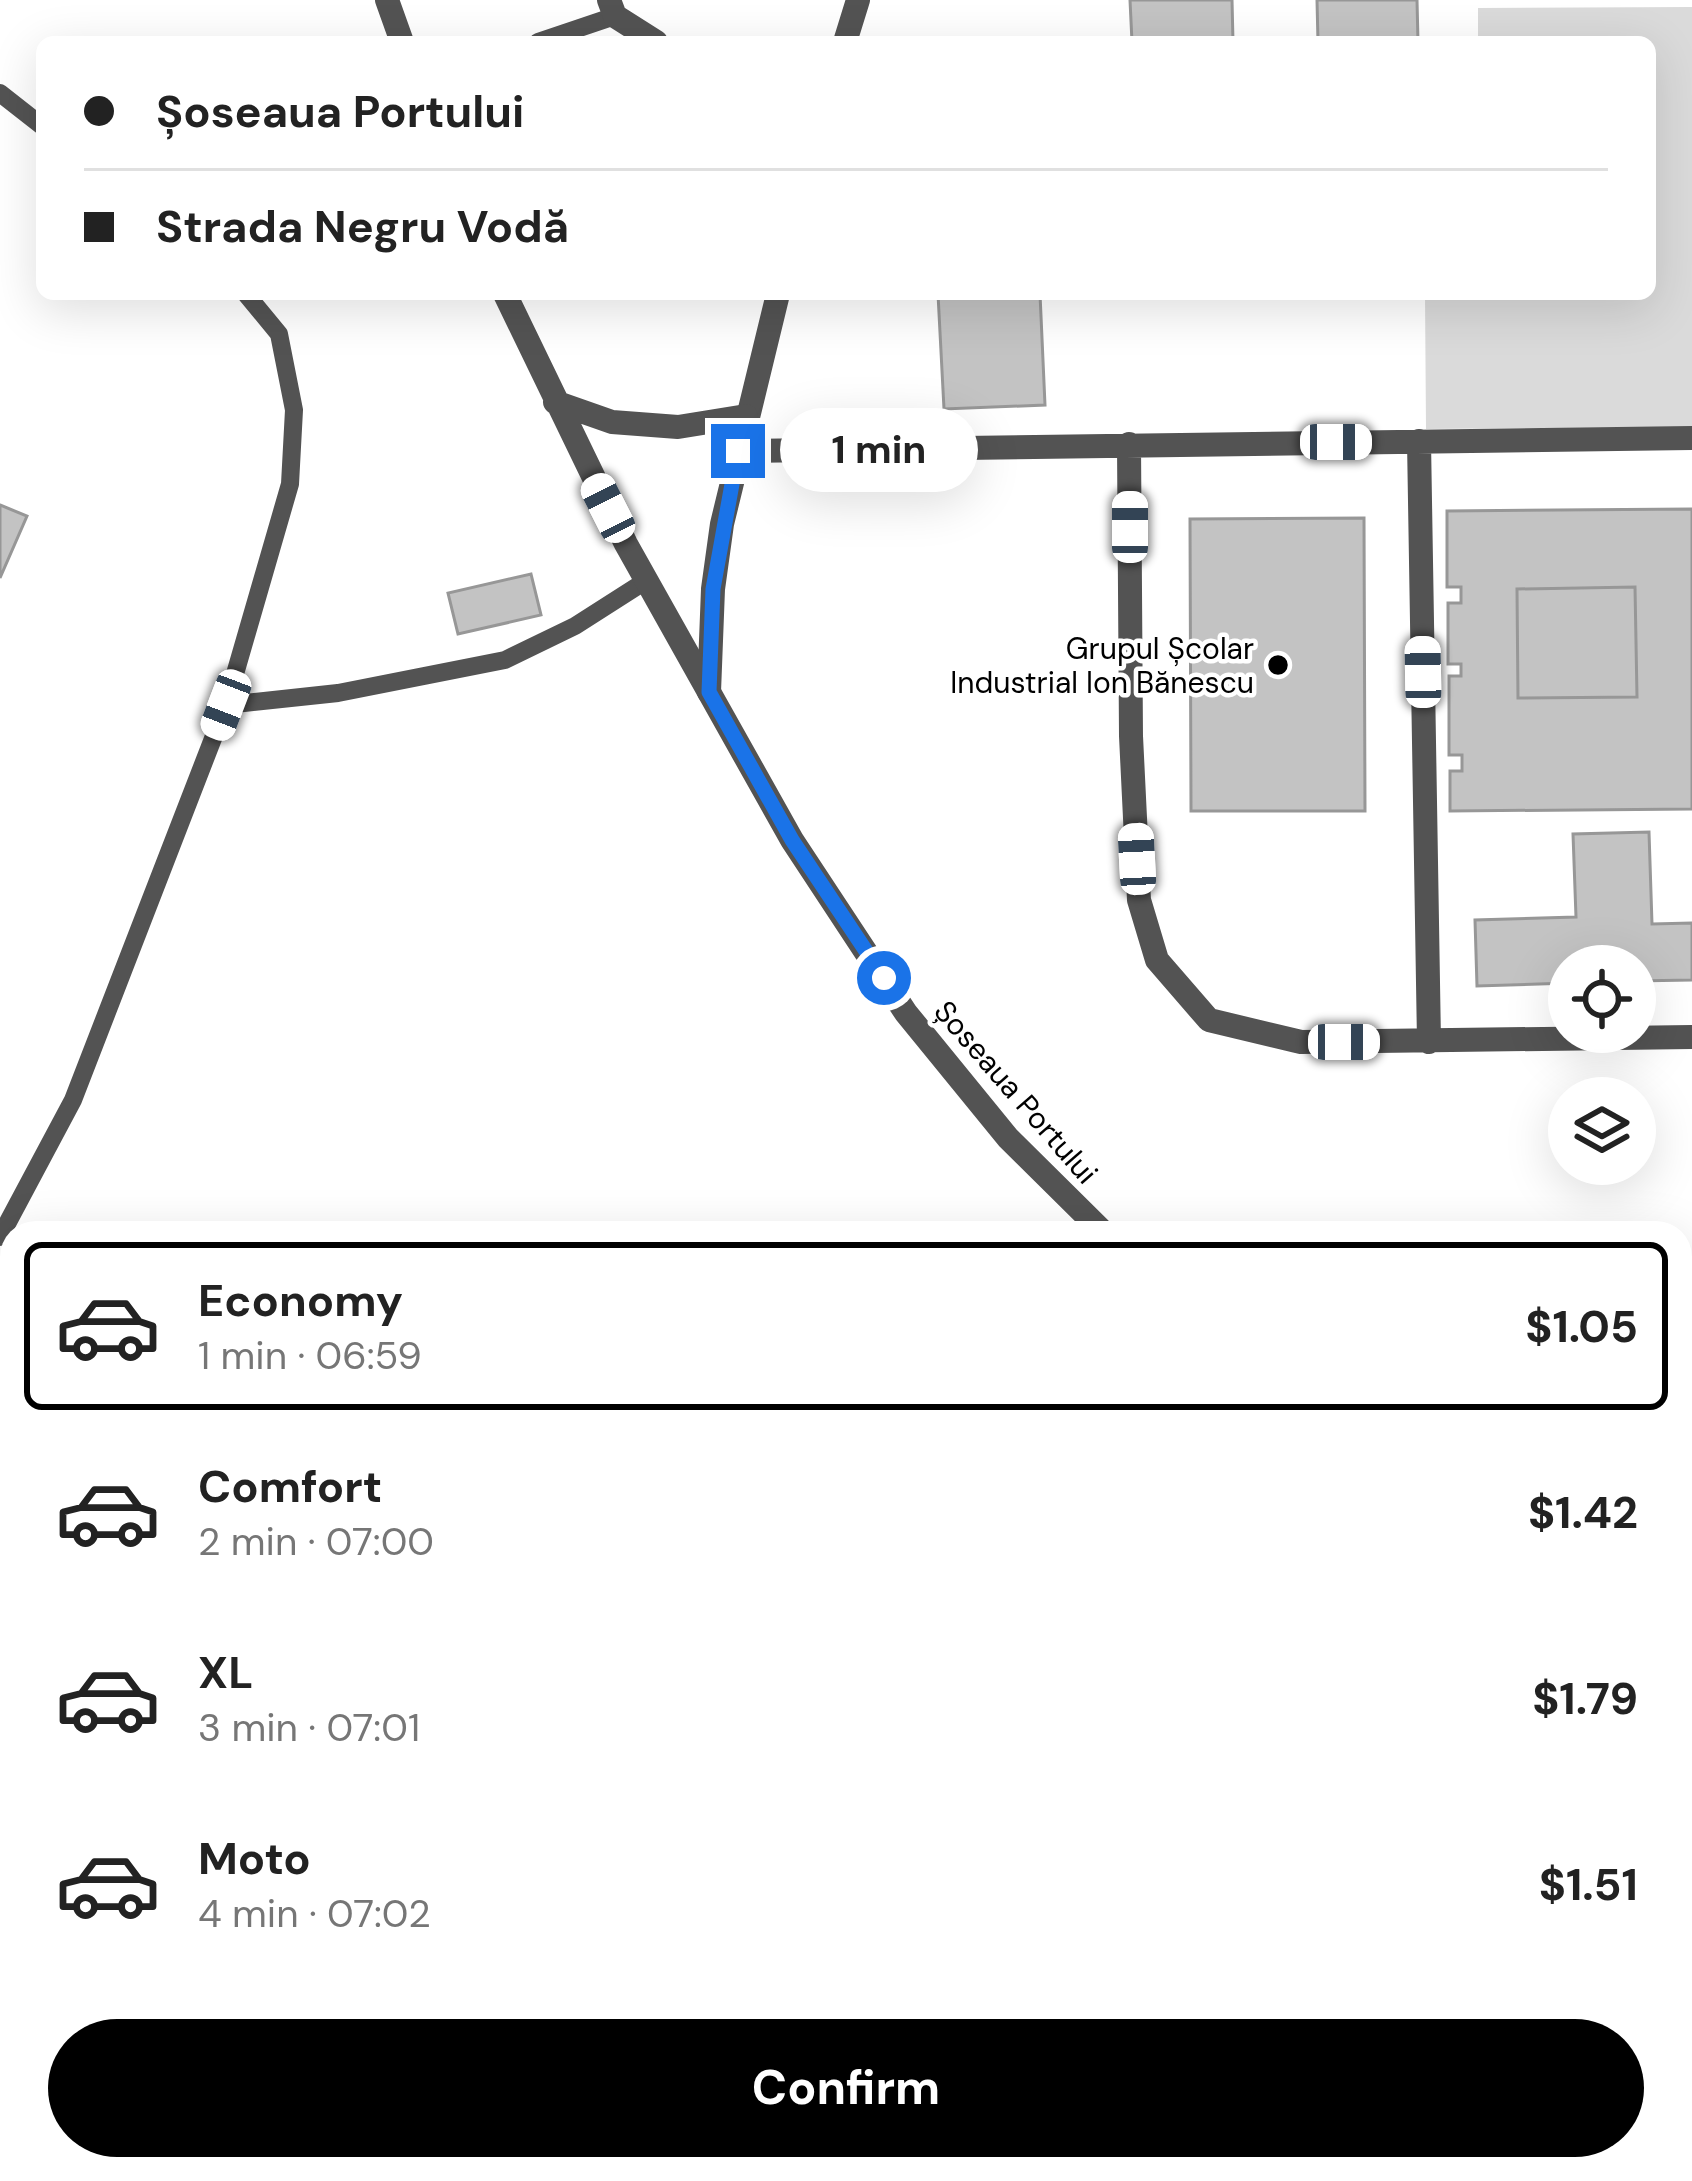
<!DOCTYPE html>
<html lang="en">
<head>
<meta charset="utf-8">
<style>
	:root { --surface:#fff; --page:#f6f6f6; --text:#222; --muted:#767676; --line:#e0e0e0; --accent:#000 }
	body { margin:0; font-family:"DM Sans",sans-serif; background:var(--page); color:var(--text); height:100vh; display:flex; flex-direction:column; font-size:45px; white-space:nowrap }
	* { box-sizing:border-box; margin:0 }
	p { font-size:39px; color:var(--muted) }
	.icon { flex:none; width:66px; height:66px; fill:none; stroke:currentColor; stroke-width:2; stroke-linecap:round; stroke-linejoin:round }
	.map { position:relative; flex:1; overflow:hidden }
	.drawer { position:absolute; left:0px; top:1221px; width:1692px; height:960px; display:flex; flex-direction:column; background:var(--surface); border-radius:36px 36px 0 0; box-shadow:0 12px 48px #0002 }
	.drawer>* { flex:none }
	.top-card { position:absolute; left:36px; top:36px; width:1620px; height:264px; border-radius:18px; box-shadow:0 12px 48px #0002; display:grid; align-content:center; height:264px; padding:0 48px; background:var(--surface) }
	.controls { position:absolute; left:1548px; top:945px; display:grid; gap:24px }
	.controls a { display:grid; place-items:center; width:108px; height:108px; border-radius:50%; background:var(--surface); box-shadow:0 12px 48px #0002; font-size:60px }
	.end { position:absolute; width:54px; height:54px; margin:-27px; border:15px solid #1a73e8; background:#fff; box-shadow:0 0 0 6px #fff }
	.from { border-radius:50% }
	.bubble { position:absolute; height:84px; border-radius:42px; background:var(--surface); box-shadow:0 12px 48px #0002; font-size:39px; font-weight:700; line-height:84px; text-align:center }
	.car { position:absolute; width:36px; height:72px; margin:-36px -18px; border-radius:15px; box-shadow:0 0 9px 3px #0007; background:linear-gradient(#fff 24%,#345 0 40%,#fff 0 76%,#345 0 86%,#fff 0) }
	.top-card b { display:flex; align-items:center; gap:42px; height:114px; font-size:45px }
	.top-card b+b { border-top:3px solid var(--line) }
	.top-card i { width:30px; height:30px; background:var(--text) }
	ul { padding:21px 0 0; list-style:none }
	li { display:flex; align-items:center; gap:36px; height:168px; margin:0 24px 18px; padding:0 24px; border:6px solid transparent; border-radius:18px }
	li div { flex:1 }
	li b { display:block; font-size:45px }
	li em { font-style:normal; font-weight:700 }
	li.active { border-color:var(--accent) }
	li>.icon { width:108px; height:108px; stroke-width:1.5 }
	.cta { display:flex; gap:24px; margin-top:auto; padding:24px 48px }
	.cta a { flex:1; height:138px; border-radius:72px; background:var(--accent); color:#fff; font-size:48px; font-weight:700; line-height:138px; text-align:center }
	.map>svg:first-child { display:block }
	.green { fill:#dadada }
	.water { fill:#a1a1a1 }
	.building { fill:#c3c3c3; stroke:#979797; stroke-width:3; fill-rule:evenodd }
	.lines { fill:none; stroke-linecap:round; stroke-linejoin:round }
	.service { stroke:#535353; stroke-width:18 }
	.minor { stroke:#535353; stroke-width:24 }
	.tertiary { stroke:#535353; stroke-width:24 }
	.route { stroke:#1a73e8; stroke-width:15 }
	.poi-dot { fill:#000; stroke:#fff; stroke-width:4.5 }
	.labels { text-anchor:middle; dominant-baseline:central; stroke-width:9; stroke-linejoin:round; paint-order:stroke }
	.poi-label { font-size:30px; fill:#000; stroke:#fff; text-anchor:end }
	.street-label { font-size:30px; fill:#000; stroke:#fff }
</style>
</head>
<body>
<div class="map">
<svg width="1692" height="2181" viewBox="0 0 1692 2181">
	<rect width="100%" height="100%" fill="#fff"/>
	<path class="green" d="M 1692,7 L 1692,427 L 1426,429 L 1425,294 L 1650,294 L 1650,42 L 1478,42 L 1478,8 Z"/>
	<path class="water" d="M 0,2025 L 12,2027 L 12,2169 L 340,2169 L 347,2181 L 0,2181 Z"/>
	<path class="building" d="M 1130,0 L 1232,0 L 1233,42 L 1132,42 Z
		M 1317,0 L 1417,0 L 1418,42 L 1318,42 Z
		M 938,294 L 1040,294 L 1045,405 L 944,409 Z
		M 0,505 L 27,516 L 0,578 Z
		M 1692,509 L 1692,809 L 1450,811 L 1450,771 L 1462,771 L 1462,755 L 1449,755 L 1449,676 L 1461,676 L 1461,664 L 1448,664 L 1448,603 L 1461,603 L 1461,587 L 1447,587 L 1447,511 ZM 1635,587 L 1637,697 L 1518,698 L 1517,589 Z
		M 1364,518 L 1365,811 L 1191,811 L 1190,519 Z
		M 531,574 L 541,615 L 458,634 L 448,593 Z
		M 1635,587 L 1637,697 L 1518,698 L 1517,589 Z
		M 1649,832 L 1652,924 L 1692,923 L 1692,980 L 1635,981 L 1635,966 L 1569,966 L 1569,983 L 1477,986 L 1475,920 L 1576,917 L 1573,834 Z
		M 1692,1286 L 1692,1353 L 1680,1361 L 1680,1294 Z
		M 0,1337 L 12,1337 L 12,1501 L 0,1500 Z
		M 0,1744 L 12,1744 L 12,1814 L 0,1813 Z"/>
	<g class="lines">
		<path class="service" d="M 538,42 L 615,16
			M 0,93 L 42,126
			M 226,705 L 338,693 L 505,660 L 575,626 L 647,580
			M 0,1237 L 73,1100 L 226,705 L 290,484 L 294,410 L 279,334 L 246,294
			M 1680,1559 L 1692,1569"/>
		<path class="minor" d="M 609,0 L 615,16 L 656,42
			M 845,42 L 858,0
			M 1419,441 L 1429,1042
			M 1129,444 L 1131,736 L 1139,900 L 1157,960 L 1209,1020 L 1301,1042 L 1692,1037
			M 738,451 L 1692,438
			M 709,692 L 713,589 L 722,524 L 778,294
			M 1680,1668 L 1692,1676"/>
		<path class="tertiary" d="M 387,0 L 402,42
			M 505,294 L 626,544 L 792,840 L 906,1013 L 1008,1138 L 1104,1233
			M 555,402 L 612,422 L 678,427 L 746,416
			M 1680,1385 L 1692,1376"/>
	</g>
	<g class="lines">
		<path class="route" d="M 738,451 L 713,589 L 709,692 L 792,840 L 884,978"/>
	</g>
	<circle class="poi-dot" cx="1278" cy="665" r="12"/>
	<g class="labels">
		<g class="poi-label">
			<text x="1254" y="648">Grupul Școlar<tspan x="1254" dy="34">Industrial Ion Bănescu</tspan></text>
		</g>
		<g class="street-label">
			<text transform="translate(1016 1092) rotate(49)">Șoseaua Portului</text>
		</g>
	</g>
</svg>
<div class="controls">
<a><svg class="icon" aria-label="locate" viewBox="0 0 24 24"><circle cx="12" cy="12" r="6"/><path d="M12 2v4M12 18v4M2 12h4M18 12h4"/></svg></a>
<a><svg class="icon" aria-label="layers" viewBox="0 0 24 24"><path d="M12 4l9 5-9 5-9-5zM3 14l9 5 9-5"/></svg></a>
</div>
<i class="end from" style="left:884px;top:978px"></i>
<i class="end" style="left:738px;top:451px"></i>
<div class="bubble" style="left:780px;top:408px;width:198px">1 min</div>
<i class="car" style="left:1336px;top:442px;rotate:90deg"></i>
<i class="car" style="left:608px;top:508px;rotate:333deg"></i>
<i class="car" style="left:1130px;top:527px;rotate:0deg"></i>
<i class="car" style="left:1423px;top:672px;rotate:359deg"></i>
<i class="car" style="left:226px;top:705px;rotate:201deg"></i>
<i class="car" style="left:1137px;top:859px;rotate:357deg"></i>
<i class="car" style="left:1344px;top:1042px;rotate:90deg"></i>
<div class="top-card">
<b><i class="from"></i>Șoseaua Portului</b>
<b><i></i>Strada Negru Vodă</b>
</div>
<section class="drawer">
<ul>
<li class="active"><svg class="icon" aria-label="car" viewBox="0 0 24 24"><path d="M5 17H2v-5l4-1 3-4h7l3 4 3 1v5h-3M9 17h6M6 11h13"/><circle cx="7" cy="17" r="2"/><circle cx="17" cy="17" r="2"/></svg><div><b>Economy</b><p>1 min · 06:59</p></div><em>$1.05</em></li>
<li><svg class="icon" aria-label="car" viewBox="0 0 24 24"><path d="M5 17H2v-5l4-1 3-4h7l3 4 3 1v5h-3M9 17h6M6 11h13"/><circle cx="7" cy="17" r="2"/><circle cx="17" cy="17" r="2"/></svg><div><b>Comfort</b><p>2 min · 07:00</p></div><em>$1.42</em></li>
<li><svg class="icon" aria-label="car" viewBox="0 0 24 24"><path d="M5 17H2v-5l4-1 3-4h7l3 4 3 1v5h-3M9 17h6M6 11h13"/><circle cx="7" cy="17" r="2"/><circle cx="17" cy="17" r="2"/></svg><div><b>XL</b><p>3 min · 07:01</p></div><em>$1.79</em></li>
<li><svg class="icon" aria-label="car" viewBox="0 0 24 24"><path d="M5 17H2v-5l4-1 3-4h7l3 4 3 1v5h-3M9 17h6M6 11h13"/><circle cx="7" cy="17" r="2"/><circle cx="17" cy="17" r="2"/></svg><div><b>Moto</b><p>4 min · 07:02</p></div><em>$1.51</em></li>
</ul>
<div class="cta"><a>Confirm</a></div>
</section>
</div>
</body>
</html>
